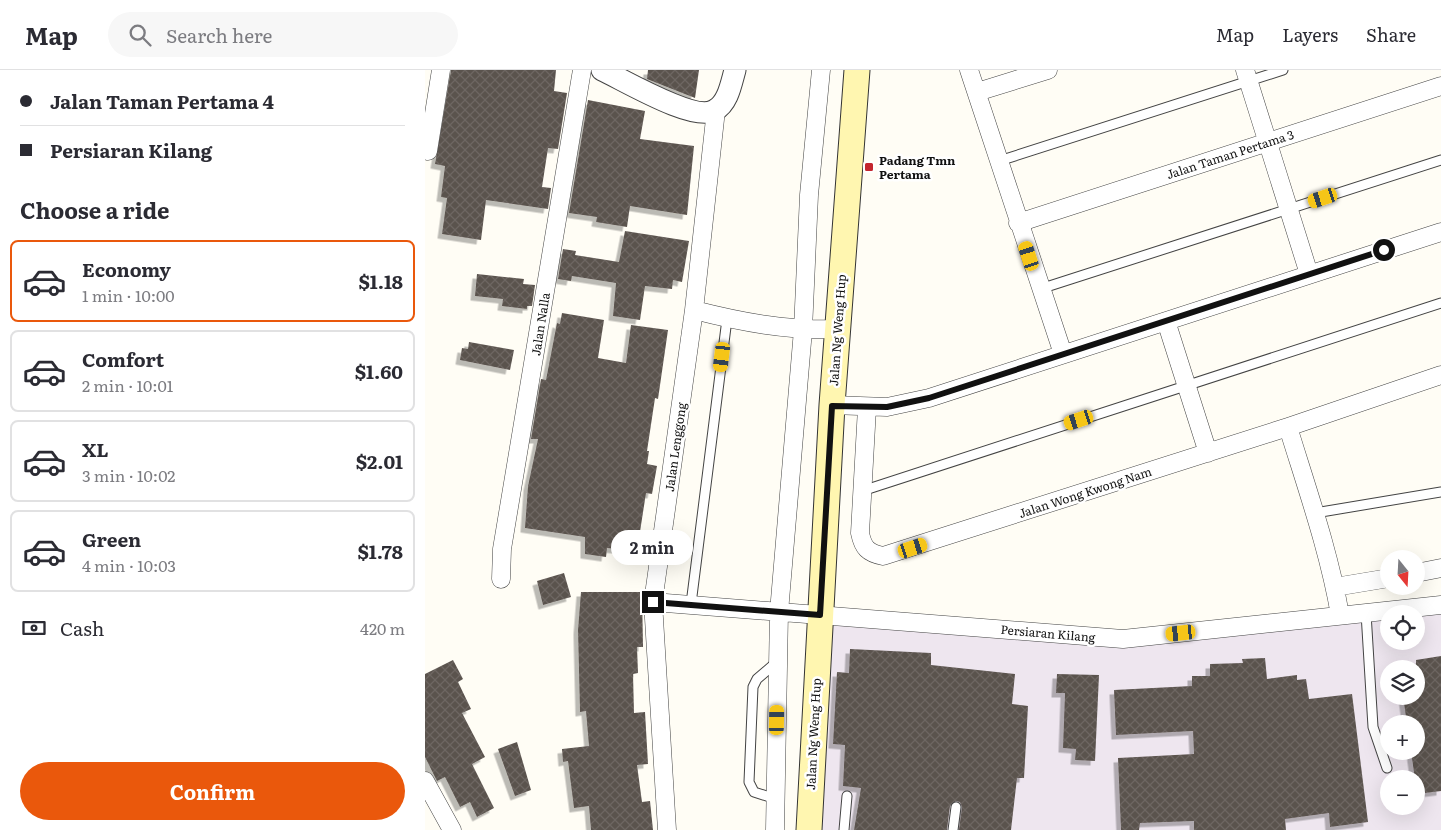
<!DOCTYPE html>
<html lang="en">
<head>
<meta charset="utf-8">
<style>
	:root { --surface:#fff; --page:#f7f7f7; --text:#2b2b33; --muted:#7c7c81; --line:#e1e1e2; --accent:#ea580c }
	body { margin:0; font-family:Literata,serif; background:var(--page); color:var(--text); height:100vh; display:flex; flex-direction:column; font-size:19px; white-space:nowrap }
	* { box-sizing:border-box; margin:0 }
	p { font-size:16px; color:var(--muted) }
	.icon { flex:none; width:28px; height:28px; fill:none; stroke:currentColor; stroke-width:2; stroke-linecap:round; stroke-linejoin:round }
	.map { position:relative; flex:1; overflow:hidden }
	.drawer { display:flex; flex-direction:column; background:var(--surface); width:425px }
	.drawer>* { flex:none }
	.top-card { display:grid; align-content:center; height:110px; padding:0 20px; background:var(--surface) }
	.needle { width:32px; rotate:162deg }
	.buttons { position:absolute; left:955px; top:480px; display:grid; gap:10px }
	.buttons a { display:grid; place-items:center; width:45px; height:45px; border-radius:50%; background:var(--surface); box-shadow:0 5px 20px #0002; font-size:25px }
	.end { position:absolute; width:22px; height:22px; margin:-11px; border:6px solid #111; background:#fff; box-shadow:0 0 0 2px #fff }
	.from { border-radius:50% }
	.bubble { position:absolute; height:35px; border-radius:18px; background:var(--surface); box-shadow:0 5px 20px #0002; font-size:16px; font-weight:700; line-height:35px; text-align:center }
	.car { position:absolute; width:15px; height:30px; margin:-15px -8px; border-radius:6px; box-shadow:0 0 4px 1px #0007; background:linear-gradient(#f5c518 24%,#345 0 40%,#f5c518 0 76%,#345 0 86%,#f5c518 0) }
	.top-card b { display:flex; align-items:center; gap:18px; height:48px; font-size:19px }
	.top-card b+b { border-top:1px solid var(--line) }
	.top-card i { width:12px; height:12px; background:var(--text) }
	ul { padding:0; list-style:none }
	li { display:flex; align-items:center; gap:15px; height:82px; margin:0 10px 8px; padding:0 10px; border:2px solid var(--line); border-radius:8px }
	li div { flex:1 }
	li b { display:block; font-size:19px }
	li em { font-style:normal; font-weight:700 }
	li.on { border-color:var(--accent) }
	li>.icon { width:45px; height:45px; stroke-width:1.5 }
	h2 { padding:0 20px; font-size:22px; line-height:60px }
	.pay { display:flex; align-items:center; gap:12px; height:55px; padding:0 20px; font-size:19px }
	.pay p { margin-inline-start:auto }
	.button { display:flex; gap:10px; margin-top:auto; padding:10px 20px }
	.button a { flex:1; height:58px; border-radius:30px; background:var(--accent); color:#fff; font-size:20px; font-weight:700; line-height:58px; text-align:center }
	header { display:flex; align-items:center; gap:30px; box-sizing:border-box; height:70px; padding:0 25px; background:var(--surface); border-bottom:1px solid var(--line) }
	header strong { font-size:24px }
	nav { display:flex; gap:28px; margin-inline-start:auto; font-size:18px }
	.search { width:350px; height:45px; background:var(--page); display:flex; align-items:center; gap:12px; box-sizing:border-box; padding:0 18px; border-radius:28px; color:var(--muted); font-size:19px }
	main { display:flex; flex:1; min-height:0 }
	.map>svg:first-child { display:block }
	.industrial { fill:#eee6ef; fill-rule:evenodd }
	.building { fill:url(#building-cross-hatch); filter:url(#shadow) }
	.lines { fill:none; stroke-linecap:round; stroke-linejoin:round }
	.service-casing { stroke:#444; stroke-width:11 }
	.minor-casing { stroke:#444; stroke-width:19 }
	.tertiary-casing { stroke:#444; stroke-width:23 }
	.secondary-casing { stroke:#333; stroke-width:27 }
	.service { stroke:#fff; stroke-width:9 }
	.minor { stroke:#fff; stroke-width:18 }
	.tertiary { stroke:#fff; stroke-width:21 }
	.secondary { stroke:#fff6b0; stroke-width:25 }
	.route { stroke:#111; stroke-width:6 }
	.poi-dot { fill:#c4262e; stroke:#fff; stroke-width:2 }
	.labels { text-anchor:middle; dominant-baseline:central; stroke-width:5; stroke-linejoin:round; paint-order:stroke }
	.street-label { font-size:12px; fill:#111; stroke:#fff }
	.poi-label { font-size:12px; font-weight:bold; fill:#111; stroke:#fff; text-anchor:start }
</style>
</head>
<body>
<header>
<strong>Map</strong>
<div class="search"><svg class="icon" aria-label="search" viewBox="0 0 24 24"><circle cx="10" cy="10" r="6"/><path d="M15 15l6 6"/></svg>Search here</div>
<nav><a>Map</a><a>Layers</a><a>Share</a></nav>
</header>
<main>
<section class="drawer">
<div class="top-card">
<b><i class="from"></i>Jalan Taman Pertama 4</b>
<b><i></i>Persiaran Kilang</b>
</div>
<h2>Choose a ride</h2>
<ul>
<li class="on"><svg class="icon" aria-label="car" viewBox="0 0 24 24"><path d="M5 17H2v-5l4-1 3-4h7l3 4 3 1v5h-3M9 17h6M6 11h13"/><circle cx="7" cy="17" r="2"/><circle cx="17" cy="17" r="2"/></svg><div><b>Economy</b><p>1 min · 10:00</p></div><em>$1.18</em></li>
<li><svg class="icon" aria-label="car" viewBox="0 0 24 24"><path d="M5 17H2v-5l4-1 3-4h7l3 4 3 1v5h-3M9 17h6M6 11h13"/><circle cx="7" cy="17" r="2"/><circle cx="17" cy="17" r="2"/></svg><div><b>Comfort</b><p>2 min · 10:01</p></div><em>$1.60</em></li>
<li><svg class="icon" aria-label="car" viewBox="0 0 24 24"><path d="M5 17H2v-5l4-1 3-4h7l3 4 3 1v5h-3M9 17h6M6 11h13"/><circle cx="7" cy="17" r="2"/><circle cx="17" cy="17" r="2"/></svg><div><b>XL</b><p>3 min · 10:02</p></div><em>$2.01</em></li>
<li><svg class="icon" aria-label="car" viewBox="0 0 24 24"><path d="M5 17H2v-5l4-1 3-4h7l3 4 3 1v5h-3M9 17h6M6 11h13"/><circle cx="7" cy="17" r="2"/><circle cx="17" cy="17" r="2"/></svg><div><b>Green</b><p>4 min · 10:03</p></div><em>$1.78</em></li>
</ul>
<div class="pay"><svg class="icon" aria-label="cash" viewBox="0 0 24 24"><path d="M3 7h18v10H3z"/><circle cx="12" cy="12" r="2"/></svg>Cash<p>420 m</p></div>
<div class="button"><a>Confirm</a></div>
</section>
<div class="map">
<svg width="1016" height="760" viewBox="0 0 1016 760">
	<defs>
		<pattern id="building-cross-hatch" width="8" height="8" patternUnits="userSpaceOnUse" patternTransform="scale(1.25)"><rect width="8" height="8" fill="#5a524d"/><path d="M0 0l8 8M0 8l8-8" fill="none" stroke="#6d6662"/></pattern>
		<filter id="shadow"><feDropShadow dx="-4.5" dy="4.5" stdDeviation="0" flood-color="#0004"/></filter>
	</defs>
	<rect width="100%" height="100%" fill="#fffdf5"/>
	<path class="industrial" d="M 1016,538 L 1016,760 L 393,760 L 398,546 L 698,573 ZM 964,544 L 991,544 L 991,571 L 964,571 ZM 964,599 L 991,599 L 991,626 L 964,626 ZM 964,654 L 991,654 L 991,681 L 964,681 ZM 964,709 L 991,709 L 991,736 L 964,736 Z"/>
	<path class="building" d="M 26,0 L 131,0 L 129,21 L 142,23 L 133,79 L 123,78 L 117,117 L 126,118 L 123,139 L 61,130 L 56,170 L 17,164 L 22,128 L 16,127 L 20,96 L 10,94 Z
		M 223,0 L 274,0 L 270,28 L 222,9 Z
		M 163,30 L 220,41 L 215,69 L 269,76 L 262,145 L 205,136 L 202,157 L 171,152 L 172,147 L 144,143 Z
		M 200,161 L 264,171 L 257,212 L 248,210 L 247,219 L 220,216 L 215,250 L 188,246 L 191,213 L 147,206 L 146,211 L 133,209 L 138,179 L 151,181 L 150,185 L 194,192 Z
		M 52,204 L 99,209 L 98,214 L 110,215 L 107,236 L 102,236 L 102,239 L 77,236 L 78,229 L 50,226 Z
		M 137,243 L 179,250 L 173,288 L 201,293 L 206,255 L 243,260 L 233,329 L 230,328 L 222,381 L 224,381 L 222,394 L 232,396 L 227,424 L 221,423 L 212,481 L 182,478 L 181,487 L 160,484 L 160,467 L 100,458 L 103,416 L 113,369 L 106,369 L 116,309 L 121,310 L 132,253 L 135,254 Z
		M 44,272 L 89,280 L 85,300 L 35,290 L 37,278 L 43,279 Z
		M 139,503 L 146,527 L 118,535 L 112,511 Z
		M 156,522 L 217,522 L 218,577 L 212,577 L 213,603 L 208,604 L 209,643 L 220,642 L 223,694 L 212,695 L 217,732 L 225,731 L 228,760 L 166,760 L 164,736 L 149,738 L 143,691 L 138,692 L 137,679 L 164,676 L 161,641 L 155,642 L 153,560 Z
		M 425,579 L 506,583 L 506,595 L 590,604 L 587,634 L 603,636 L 599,708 L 592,708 L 586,760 L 534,760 L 537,737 L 535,732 L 531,731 L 525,736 L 522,760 L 429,760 L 436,718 L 418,716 L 420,675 L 408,674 L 412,602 L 424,603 Z
		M 1016,586 L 1016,721 L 992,724 L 986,681 L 991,681 L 991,654 L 982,654 L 978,626 L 991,626 L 991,590 Z
		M 840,588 L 842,609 L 872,605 L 872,610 L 881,609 L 884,629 L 927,624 L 943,752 L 905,757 L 904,743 L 860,749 L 861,760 L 769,760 L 769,751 L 715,753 L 714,760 L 696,760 L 693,688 L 769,684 L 768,661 L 691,665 L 689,620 L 767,616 L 767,606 L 785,606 L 785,594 L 818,593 L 817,589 Z
		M 28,590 L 38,609 L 33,612 L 46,639 L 37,643 L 60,687 L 47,694 L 69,738 L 52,747 L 45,732 L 35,737 L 20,707 L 12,711 L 0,687 L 0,604 Z
		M 632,604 L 674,605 L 670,691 L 650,690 L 651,679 L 638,678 L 640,623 L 631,623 Z
		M 92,672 L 106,720 L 90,726 L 73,679 Z"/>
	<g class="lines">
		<g class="service-casing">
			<path id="service" d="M 574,91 L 858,0
				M 615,219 L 1016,90
				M 437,421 L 1016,233
				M 890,443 L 1016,422
				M 266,534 L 302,249
				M 941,543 L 948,657 L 962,698
				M 351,729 L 329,722 L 324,712 L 328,617 L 332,609 L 353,591
				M 419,760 L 422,726
				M 528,760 L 531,737"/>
		</g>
		<g class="minor-casing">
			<path id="minor" d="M 544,0 L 638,284
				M 820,0 L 884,204
				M 552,22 L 623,0
				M 3,81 L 16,0
				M 593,153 L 1016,16
				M 269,240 C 316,252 363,261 412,259
				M 741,251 L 783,383
				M 407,335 L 462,337 L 504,328 L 1016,162
				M 442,338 L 435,463 C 438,478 443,483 458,486 L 863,357 L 1016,305
				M 863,357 C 882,419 904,481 915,545
				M 991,503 L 1016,498
				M 76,509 L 77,479 L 157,0
				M 910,517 L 964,508
				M 228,532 L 698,569 L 1016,535
				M 0,711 L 27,760
				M 242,760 L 228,532 L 269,240 L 291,40
				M 350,760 L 354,542 L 378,260 L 384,125 L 396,0"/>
		</g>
		<g class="tertiary-casing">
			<path id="tertiary" d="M 177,0 C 199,10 270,53 290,40 C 303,33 306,14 310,0"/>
		</g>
		<g class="secondary-casing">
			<path id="secondary" d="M 384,760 L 407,335 L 432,0"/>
		</g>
		<use href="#service" class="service"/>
		<use href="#minor" class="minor"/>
		<use href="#tertiary" class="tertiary"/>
		<use href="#secondary" class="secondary"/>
	</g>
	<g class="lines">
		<path class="route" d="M 228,532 L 395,545 L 407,336 L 462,337 L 504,328 L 959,180"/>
	</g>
	<rect class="poi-dot" x="439" y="92" width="10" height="10" rx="2.5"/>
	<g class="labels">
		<g class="street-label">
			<text transform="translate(805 84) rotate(-18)">Jalan Taman Pertama 3</text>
			<text transform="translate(115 254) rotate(-81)">Jalan Nalla</text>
			<text transform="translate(412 260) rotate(-86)">Jalan Ng Weng Hup</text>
			<text transform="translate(250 377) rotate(-82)">Jalan Lenggong</text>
			<text transform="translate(660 422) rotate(-18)">Jalan Wong Kwong Nam</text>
			<text transform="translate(623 563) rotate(5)">Persiaran Kilang</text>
			<text transform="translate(388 664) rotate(-87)">Jalan Ng Weng Hup</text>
		</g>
		<g class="poi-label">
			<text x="454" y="90">Padang Tmn<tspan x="454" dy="14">Pertama</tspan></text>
		</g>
	</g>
</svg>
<div class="buttons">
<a><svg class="needle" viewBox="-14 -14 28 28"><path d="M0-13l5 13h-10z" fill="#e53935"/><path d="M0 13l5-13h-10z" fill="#7c7c81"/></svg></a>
<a><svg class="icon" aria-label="locate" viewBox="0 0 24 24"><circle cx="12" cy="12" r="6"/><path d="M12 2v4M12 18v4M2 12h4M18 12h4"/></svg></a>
<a><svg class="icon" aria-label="layers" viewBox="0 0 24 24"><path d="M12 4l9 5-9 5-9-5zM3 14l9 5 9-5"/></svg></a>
<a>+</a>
<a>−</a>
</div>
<i class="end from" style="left:959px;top:180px"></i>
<i class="end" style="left:228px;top:532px"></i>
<div class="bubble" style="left:186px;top:460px;width:82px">2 min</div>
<i class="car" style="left:898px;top:128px;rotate:252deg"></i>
<i class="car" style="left:604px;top:186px;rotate:342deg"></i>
<i class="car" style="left:297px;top:287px;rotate:187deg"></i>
<i class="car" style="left:654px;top:350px;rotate:252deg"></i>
<i class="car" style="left:488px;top:478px;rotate:72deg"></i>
<i class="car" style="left:756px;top:563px;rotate:264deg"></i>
<i class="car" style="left:352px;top:650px;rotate:1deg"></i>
</div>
</main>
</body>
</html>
